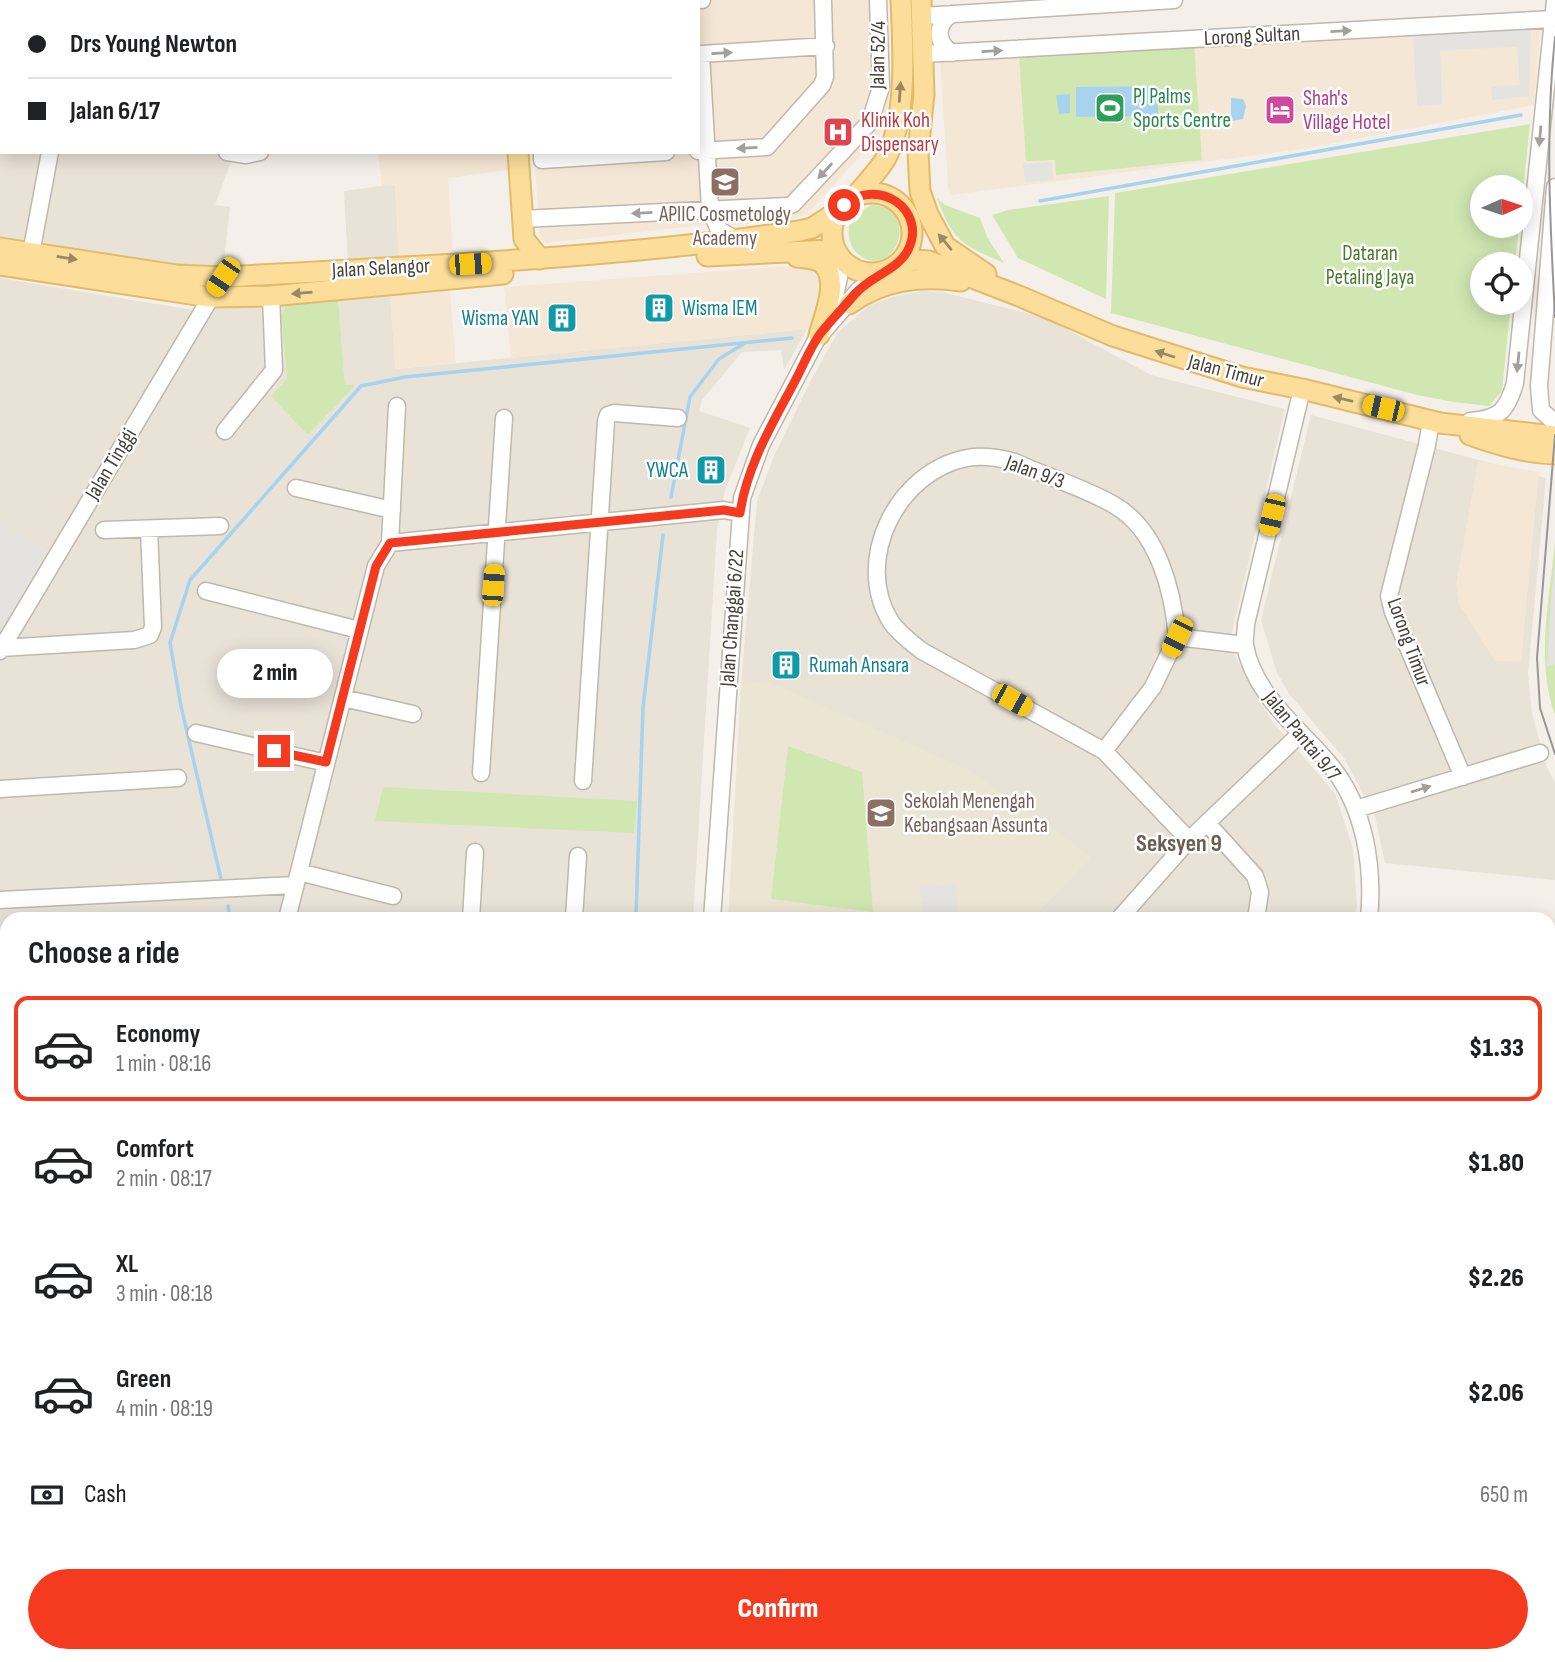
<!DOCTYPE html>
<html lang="en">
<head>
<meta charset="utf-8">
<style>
	:root { --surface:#fff; --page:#f2f2f2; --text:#202124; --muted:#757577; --line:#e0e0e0; --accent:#f53b1f }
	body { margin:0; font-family:"Sofia Sans Condensed",sans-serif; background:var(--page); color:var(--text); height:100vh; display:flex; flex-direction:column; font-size:26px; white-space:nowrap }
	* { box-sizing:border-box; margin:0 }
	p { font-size:23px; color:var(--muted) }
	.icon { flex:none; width:38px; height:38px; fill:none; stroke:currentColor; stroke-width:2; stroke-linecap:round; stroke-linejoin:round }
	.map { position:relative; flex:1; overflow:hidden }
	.drawer { position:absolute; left:0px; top:912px; width:1556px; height:751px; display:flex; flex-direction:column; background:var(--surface); border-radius:21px 21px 0 0; box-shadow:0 4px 18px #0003 }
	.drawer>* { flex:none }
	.hud { position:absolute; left:0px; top:0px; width:700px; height:154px; box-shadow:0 4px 18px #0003; display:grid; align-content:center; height:154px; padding:0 28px; background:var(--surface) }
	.needle { width:46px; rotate:87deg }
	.controls { position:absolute; left:1470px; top:175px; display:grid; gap:14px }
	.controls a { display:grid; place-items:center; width:63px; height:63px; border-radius:50%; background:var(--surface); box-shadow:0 4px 18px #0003; font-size:35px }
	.end { position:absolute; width:32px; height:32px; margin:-16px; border:9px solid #f53b1f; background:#fff; box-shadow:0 0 0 4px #fff }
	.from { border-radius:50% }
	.bubble { position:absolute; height:49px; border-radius:24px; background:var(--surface); box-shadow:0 4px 18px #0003; font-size:23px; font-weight:800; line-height:49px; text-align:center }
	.car { position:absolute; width:21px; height:42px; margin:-21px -10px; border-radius:9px; box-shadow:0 0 5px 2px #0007; background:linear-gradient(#f5c518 24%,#345 0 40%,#f5c518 0 76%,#345 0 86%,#f5c518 0) }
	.hud b { display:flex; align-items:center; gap:24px; height:66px; font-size:26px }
	.hud b+b { border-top:2px solid var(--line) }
	.hud i { width:18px; height:18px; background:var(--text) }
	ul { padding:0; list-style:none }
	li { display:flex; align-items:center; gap:21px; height:105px; margin:0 14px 10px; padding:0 14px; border:4px solid transparent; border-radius:14px }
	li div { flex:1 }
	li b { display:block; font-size:26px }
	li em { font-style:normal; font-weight:800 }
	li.active { border-color:var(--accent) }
	li>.icon { width:63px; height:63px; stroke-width:1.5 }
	h2 { padding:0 28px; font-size:32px; line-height:84px }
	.pay { display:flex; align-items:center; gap:18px; height:77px; padding:0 28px; font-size:26px }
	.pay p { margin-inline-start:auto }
	.button { display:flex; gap:14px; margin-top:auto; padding:14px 28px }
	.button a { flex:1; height:80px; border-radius:42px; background:var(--accent); color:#fff; font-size:28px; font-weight:800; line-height:80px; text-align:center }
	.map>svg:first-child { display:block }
	.residential { fill:#e8e2d7 }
	.commercial { fill:#f5e7d5 }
	.education { fill:#ede5d3 }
	.green { fill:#d0e7b2 }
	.parking { fill:#e5e3e0 }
	.water { fill:#a7d3ef }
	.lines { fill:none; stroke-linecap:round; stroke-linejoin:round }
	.stream { stroke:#a7d3ef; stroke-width:3.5 }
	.minor-casing { stroke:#bfb8ab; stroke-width:19 }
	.major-casing { stroke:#e1bb69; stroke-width:23 }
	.minor { stroke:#fff; stroke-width:16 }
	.major { stroke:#fcde9a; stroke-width:19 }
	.tram { stroke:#979797; stroke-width:2 }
	.oneway { fill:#a3a09b }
	.oneway2 { fill:#988864 }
	.route { stroke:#f53b1f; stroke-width:9 }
	.labels { text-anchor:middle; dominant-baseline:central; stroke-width:5; stroke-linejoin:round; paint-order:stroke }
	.street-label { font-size:21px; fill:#474137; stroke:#fff }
	.leisure-label { font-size:21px; fill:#27864d; stroke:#fff; text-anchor:start }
	.hotel-label { font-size:21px; fill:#b23c85; stroke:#fff; text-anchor:start }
	.health-label { font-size:21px; fill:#be3a42; stroke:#fff; text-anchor:start }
	.education-label { font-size:21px; fill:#785e54; stroke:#fff }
	.park-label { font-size:21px; fill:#4a782b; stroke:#fff }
	.culture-label { font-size:21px; fill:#0d838f; stroke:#fff; text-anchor:start }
	.quarter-label { font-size:24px; font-weight:bold; fill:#6a5e4f; stroke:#fff }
</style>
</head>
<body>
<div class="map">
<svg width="1555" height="1662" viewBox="0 0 1555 1662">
	<rect width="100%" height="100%" fill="#f4f0e9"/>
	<path class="residential" d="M 0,0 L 195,0 L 2,2 L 2,152 L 215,152 L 231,162 L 215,205 L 230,207 L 223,270 L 178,268 L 0,240 Z
		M 395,184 L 399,258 L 348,262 L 344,191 Z
		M 0,278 L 193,310 L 288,303 L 281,316 L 287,379 L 271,396 L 355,384 L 345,385 L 338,299 L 390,296 L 396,369 L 807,329 L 784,370 L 781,350 L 742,352 L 702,400 L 699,411 L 750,428 L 725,490 L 717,529 L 693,919 L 7,919 L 7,1057 L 0,1057 L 0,634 L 47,551 L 0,524 Z
		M 922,291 L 942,292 L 1046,318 L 1151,375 L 1285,409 L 1232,632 L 1232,651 L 1271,720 L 1335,793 L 1353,849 L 1357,905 L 1354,919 L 1031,919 L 1090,857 L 741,684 L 757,501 L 774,456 L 811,380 L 838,332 L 869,306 L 892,297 Z
		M 1311,415 L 1546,478 L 1528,674 L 1532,714 L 1547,767 L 1555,783 L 1555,880 L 1385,863 L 1375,816 L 1344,758 L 1290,695 L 1277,673 L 1261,620 Z
		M 1555,1095 L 1555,1362 L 1549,1360 L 1549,1099 Z
		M 0,1153 L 7,1153 L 7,1656 L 592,1656 L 583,1662 L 0,1662 Z
		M 1549,1405 L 1555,1408 L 1555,1662 L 1000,1662 L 1000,1656 L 1549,1656 Z
		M 671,1656 L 978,1656 L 982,1661 L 661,1662 Z"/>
	<path class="commercial" d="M 524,0 L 886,0 L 890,98 L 880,134 L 807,214 L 791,220 L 734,225 L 720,223 L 546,243 L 540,239 L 534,152 L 698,152 L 698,2 Z
		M 1541,22 L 1534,105 L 1303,149 L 952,195 L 948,188 L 940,58 Z
		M 378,152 L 507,152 L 508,170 L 448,178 L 453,255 L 399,258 L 395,185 L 382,186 Z
		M 786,266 L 802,266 L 812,270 L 824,284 L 819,307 L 807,329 L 511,358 L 504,287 Z
		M 450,291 L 456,363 L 395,369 L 390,296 Z
		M 1478,461 L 1539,472 L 1521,662 L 1495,661 L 1459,605 L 1456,585 Z
		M 0,1057 L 7,1057 L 7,1106 L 0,1106 Z"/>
	<path class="education" d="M 769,682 L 967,769 L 1091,856 L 1031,919 L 728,919 L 741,684 Z"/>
	<path class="green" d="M 1194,44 L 1202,160 L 1056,175 L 1055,160 L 1026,161 L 1019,56 Z
		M 1530,124 L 1521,211 L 1521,187 L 1482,187 L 1482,226 L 1519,226 L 1515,264 L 1482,264 L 1482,303 L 1511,303 L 1502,391 L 1489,406 L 1453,402 L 1417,395 L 1111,313 L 1115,193 Z
		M 1109,196 L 1106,299 L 1018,258 L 992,215 L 1008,210 Z
		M 937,198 L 945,205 L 980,218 L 987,237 L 1004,263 C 963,245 953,242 937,198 Z
		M 872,205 C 922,206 896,282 859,255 C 846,245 845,223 858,212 C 862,209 868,207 872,205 Z
		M 338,299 L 345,385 L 356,384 L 308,435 L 271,396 L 287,379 L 281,315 L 288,303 Z
		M 1555,541 L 1555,715 C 1535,661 1550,597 1555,541 Z
		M 788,746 L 862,772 L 873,912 L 771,899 Z
		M 383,787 L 637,801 L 634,833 L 375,821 Z"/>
	<path class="parking" d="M 1531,29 L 1529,96 L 1492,100 L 1491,87 L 1520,85 L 1517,47 L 1440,50 L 1442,104 L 1417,106 L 1413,34 Z
		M 1052,162 L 1053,180 L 1025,182 L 1023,164 Z
		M 0,524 L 47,551 L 0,634 Z
		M 1555,561 L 1555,664 L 1547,666 L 1551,602 Z
		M 956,884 L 958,919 L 922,919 L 920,886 Z"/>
	<path class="water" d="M 1158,86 L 1158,116 L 1076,117 L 1076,87 Z
		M 1070,94 L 1070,113 L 1059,114 L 1056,95 Z
		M 1231,98 L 1243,99 L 1246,106 L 1243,119 L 1231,121 Z"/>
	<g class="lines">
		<path class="stream" d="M 1040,201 L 1521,115
			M 671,497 L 690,397 L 719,359 L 745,343
			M 221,879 L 181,706 L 170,643 L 190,580 L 361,386 L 405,377 L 792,338
			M 228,906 L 230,919
			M 636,915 L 643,708 L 663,535
			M 1549,1068 L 1555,1063
			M 994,1656 L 994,1662
			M 1278,1656 L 1279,1662
			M 224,1662 L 237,1656
			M 631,1662 L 646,1656"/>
		<g class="minor-casing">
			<path id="minor" d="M 481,0 L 481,2
				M 534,0 L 534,2
				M 642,0 L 642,2
				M 75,2 L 76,0
				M 204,2 L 204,0
				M 673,2 L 702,0
				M 922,16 L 1174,0
				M 952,53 C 936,43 935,24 952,14
				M 923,54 L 1553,19
				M 0,94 L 2,95
				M 698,151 L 767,147 L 822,85 L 825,77 L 823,0
				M 227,152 L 246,155 L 260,152
				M 542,152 L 542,160 L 666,152
				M 1555,187 L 1539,386 L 1541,410 L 1555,423
				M 522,219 L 787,206 L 793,204 L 870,122 L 881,87 L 878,0
				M 737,240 L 719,230 L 710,209 L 701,54 L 826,46
				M 29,264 L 50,152
				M 835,296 L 839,277 L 838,254
				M 821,334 L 858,291 L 886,270
				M 1302,389 L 1246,624 C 1246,631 1244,639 1245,645 C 1254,696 1301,729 1331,766 C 1365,808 1374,867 1369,919
				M 1431,421 L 1427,445 L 1389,596 L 1393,612 L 1463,777
				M 1470,421 C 1499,419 1507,411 1515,383 L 1555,1
				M 225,431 L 274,370 L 271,296
				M 296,488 L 392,510
				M 104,530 L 220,526
				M 390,543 L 397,406
				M 206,591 L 359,630
				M 1,648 L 134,640 L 150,635 L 153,627 L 149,529
				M 0,651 L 223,277
				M 343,698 L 413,714
				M 196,733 L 326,763
				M 1104,751 L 1153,687 L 1177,637
				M 481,773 L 504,418
				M 583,781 L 606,421 L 608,415 L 614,413 L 678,418
				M 0,789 L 178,778
				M 1356,809 L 1540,753
				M 1207,823 L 1255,876 L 1260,892 L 1256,919
				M 1189,840 L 1104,751 L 922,651 C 911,642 899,634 891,622 C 852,560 898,471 967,458 C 983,455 1000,458 1015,462 C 1047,477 1083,487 1114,505 C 1158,530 1173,591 1177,637 L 1245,645
				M 299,872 L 393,896
				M 0,900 L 295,885
				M 287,919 L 376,566 L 390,543 L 724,510 L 740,513
				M 471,919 L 475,852
				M 574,919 L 578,856
				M 712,919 L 742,498 L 761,445 L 823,327
				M 1119,919 L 1189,840 L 1301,733
				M 0,1006 L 7,1006
				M 1549,1091 L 1555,1087
				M 1549,1223 L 1555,1226
				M 0,1257 L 7,1256
				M 0,1365 L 7,1364
				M 0,1472 L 7,1472
				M 1549,1605 L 1555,1606
				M 127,1656 L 130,1662
				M 430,1656 L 439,1662
				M 828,1656 L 834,1662
				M 1063,1656 L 1064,1662
				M 1171,1656 L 1172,1662
				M 346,1657 L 346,1662
				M 411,1662 L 415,1656
				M 887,1662 L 896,1656"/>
		</g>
		<g class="major-casing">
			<path id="major" d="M 508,0 L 508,2
				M 921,0 L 924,94 L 918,152 L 920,191 L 928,214 L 945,246 L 986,274
				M 518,152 L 524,239 L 540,259
				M832 233a40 40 0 1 1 80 0a40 40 0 1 1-80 0Z
				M 855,197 C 865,184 878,172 886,158 C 908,116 903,46 901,0
				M 0,248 L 176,275 L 223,277 C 415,266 608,259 799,231 L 812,228 L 840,210
				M 707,256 L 830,250 L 838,254
				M 797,257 C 805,258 817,258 823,264 C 840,281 824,316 819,335
				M 0,265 L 210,297 L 271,296 L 503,274
				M 894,267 L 913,260 L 929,261 L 1019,296 L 1113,336 L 1242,377 L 1302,389 L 1440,423 L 1555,436
				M 849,304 C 883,280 920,275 961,281
				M 1470,435 C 1498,445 1525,453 1555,454
				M 0,1122 L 7,1122
				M 0,1138 L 7,1138
				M 1549,1371 L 1555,1374
				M 1549,1392 L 1555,1394"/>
		</g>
		<use href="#minor" class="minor"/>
		<use href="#major" class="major"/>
		<path class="tram" d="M 1555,37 C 1545,132 1550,222 1555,317
			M 1555,435 L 1537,658 L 1540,708 L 1555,754"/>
	</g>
	<defs><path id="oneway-solid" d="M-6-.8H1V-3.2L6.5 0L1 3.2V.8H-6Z" transform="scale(1.75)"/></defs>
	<g class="oneway">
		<use href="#oneway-solid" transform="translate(1341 31) rotate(-3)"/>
		<use href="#oneway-solid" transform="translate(992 51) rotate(-3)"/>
		<use href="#oneway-solid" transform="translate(722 53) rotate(-3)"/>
		<use href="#oneway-solid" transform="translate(1540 136) rotate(95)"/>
		<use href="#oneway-solid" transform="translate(747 148) rotate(177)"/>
		<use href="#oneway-solid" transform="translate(825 171) rotate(133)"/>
		<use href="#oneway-solid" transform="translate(642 213) rotate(177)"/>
		<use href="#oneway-solid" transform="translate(1518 362) rotate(96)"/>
		<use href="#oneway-solid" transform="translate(1421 789) rotate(-17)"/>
	</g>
	<g class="oneway2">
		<use href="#oneway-solid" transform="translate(900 92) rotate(-86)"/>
		<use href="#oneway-solid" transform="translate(945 242) rotate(-130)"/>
		<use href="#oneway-solid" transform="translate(67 258) rotate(9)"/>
		<use href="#oneway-solid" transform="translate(302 293) rotate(175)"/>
		<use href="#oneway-solid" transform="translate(1165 354) rotate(-162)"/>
		<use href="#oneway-solid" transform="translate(1343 399) rotate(-167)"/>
	</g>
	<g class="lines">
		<path class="route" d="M 274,751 L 326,762 L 376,566 L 390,543 L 724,510 L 740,513 C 747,465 773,423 795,381 C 803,366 810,348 820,334 C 831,320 844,307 855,294 C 870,276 897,271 908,250 C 928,210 878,176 844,205"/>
	</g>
	<defs>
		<g id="stadium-square" transform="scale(1.575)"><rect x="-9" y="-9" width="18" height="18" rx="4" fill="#2e9e5b" stroke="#fff"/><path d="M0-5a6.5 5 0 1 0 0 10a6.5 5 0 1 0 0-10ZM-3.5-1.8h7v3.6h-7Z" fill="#fff"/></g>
		<g id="hotel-square" transform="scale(1.575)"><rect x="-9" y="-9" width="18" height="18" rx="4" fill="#d1479c" stroke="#fff"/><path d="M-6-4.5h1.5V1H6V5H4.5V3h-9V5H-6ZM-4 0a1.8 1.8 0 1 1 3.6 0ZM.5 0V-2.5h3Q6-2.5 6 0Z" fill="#fff"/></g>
		<g id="hospital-square" transform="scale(1.575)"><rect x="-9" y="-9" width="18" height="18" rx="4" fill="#e0444e" stroke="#fff"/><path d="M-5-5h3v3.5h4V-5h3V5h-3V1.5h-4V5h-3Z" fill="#fff"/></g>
		<g id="university-square" transform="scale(1.575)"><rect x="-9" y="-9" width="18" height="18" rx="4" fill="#8d6e63" stroke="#fff"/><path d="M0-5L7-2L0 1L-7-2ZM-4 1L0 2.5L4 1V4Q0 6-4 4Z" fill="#fff"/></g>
		<g id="building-square" transform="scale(1.575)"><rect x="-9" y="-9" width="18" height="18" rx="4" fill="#0f9aa8" stroke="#fff"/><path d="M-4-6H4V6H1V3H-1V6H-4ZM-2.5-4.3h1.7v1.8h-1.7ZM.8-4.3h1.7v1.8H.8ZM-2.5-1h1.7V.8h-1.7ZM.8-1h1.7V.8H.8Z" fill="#fff"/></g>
		<g id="school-square" transform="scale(1.575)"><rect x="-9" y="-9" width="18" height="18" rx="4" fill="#8d6e63" stroke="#fff"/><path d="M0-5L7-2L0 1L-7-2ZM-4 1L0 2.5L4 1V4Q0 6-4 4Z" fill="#fff"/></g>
	</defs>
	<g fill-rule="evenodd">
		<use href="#stadium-square" x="1110" y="108"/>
		<use href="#hotel-square" x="1280" y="110"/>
		<use href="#hospital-square" x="838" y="132"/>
		<use href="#university-square" x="725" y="182"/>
		<use href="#building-square" x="659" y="308"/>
		<use href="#building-square" x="562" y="318"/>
		<use href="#building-square" x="711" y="470"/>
		<use href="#building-square" x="786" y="665"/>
		<use href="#school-square" x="881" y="813"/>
	</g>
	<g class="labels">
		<g class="street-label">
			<text transform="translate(1252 36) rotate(-3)">Lorong Sultan</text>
			<text transform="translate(878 55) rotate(-89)">Jalan 52/4</text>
			<text transform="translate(381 268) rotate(-3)">Jalan Selangor</text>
			<text transform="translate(1226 371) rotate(15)">Jalan Timur</text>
			<text transform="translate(111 464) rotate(-59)">Jalan Tinggi</text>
			<text transform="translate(1035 472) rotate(20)">Jalan 9/3</text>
			<text transform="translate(732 618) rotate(-86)">Jalan Changgai 6/22</text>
			<text transform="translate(1409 642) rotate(70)">Lorong Timur</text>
			<text transform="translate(1302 736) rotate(51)">Jalan Pantai 9/7</text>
		</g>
		<g class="leisure-label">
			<text x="1133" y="96">PJ Palms<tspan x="1133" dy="24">Sports Centre</tspan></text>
		</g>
		<g class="hotel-label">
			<text x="1303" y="98">Shah's<tspan x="1303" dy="24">Village Hotel</tspan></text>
		</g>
		<g class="health-label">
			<text x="861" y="120">Klinik Koh<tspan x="861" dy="24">Dispensary</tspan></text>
		</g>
		<g class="education-label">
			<text x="725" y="214">APIIC Cosmetology<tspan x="725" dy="24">Academy</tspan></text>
			<text x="904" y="801" text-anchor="start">Sekolah Menengah<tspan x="904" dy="24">Kebangsaan Assunta</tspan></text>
		</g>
		<g class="park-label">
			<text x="1370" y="253">Dataran<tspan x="1370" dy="24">Petaling Jaya</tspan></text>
		</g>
		<g class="culture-label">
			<text x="682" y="308">Wisma IEM</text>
			<text x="539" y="318" text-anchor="end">Wisma YAN</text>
			<text x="688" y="470" text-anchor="end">YWCA</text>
			<text x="809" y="665">Rumah Ansara</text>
		</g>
		<g class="quarter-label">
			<text x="1179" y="843">Seksyen 9</text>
		</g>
	</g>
</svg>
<div class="controls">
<a><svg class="needle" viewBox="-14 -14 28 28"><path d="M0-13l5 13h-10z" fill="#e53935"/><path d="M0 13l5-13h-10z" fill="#757577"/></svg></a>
<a><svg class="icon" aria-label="locate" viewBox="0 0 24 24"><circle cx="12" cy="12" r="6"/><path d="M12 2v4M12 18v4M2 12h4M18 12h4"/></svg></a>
</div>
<i class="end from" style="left:844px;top:205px"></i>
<i class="end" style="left:274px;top:751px"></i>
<div class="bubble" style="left:217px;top:649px;width:116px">2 min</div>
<i class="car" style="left:470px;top:264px;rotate:87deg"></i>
<i class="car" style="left:223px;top:277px;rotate:214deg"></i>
<i class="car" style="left:1383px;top:408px;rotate:283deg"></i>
<i class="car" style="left:1272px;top:515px;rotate:193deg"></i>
<i class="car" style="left:493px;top:585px;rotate:4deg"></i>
<i class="car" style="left:1177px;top:637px;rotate:206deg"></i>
<i class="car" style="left:1012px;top:700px;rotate:119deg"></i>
<div class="hud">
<b><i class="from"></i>Drs Young Newton</b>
<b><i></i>Jalan 6/17</b>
</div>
<section class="drawer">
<h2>Choose a ride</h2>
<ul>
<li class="active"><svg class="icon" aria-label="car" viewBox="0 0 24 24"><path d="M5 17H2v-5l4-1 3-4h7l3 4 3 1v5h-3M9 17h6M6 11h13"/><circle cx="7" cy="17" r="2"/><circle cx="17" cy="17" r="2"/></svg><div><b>Economy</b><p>1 min · 08:16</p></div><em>$1.33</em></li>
<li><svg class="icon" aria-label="car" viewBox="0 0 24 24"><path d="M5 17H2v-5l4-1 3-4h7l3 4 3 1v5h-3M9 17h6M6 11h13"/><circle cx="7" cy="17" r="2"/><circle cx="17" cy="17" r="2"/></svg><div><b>Comfort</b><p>2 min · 08:17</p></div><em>$1.80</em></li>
<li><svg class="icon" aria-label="car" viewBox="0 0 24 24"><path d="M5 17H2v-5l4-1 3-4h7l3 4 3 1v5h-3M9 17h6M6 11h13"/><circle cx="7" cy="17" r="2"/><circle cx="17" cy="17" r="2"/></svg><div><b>XL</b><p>3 min · 08:18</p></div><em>$2.26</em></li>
<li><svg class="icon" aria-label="car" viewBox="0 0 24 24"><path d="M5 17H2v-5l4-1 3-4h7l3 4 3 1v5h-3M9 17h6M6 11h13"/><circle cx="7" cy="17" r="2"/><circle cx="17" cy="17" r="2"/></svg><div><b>Green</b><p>4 min · 08:19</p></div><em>$2.06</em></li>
</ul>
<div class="pay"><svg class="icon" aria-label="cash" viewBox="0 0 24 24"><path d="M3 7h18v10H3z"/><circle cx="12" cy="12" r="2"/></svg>Cash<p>650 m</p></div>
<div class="button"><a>Confirm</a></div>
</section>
</div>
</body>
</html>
